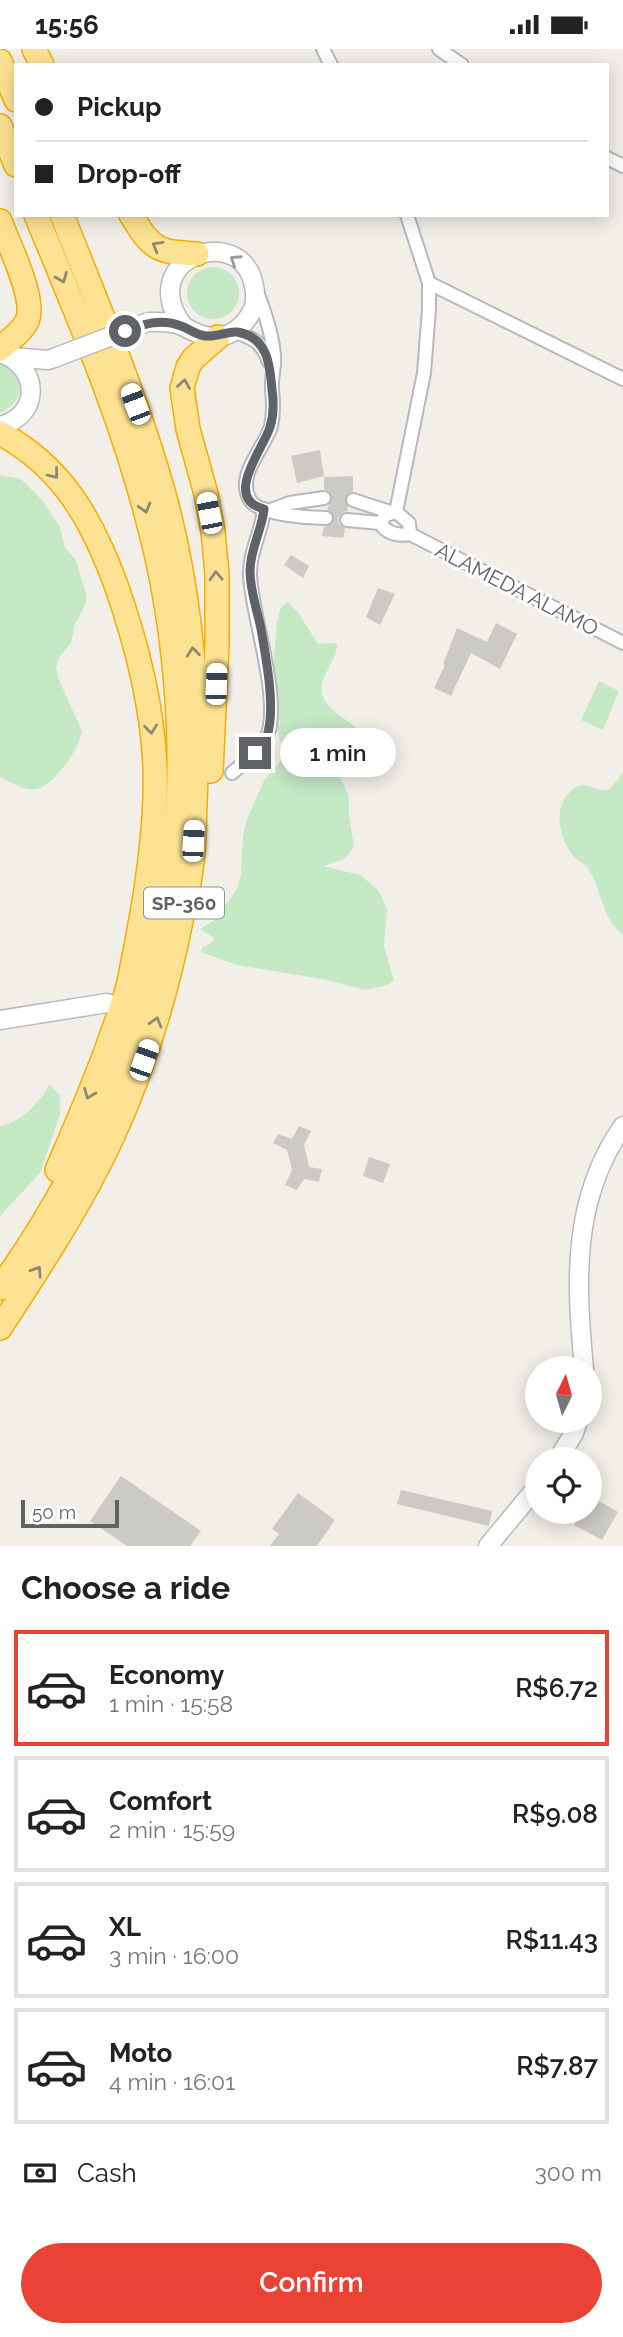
<!DOCTYPE html>
<html lang="en">
<head>
<meta charset="utf-8">
<style>
	:root { --surface:#fff; --page:#f6f6f6; --text:#222; --muted:#767676; --line:#e0e0e0; --accent:#ea4335 }
	body { margin:0; font-family:Raleway,sans-serif; background:var(--page); color:var(--text); height:100vh; display:flex; flex-direction:column; font-size:26px; white-space:nowrap }
	* { box-sizing:border-box; margin:0 }
	p { font-size:23px; color:var(--muted) }
	.icon { flex:none; width:38px; height:38px; fill:none; stroke:currentColor; stroke-width:2; stroke-linecap:round; stroke-linejoin:round }
	.map { position:relative; height:1497px; overflow:hidden }
	.drawer { display:flex; flex-direction:column; background:var(--surface); flex:1 }
	.drawer>* { flex:none }
	.guide { position:absolute; left:14px; top:14px; width:595px; height:154px; border-radius:0px; box-shadow:0 4px 18px #0003; display:grid; align-content:center; height:154px; padding:0 21px; background:var(--surface) }
	.needle { width:46px; rotate:5deg }
	.controls { position:absolute; left:525px; top:1307px; display:grid; gap:14px }
	.controls a { display:grid; place-items:center; width:77px; height:77px; border-radius:50%; background:var(--surface); box-shadow:0 4px 18px #0003; font-size:35px }
	.scale { position:absolute; left:21px; bottom:18px; width:98px; box-sizing:border-box; padding-left:7px; border:4px solid #5f6368; border-top:0; font-size:19px; line-height:24px; white-space:nowrap; color:#5f6368; -webkit-text-stroke:5px #fff; paint-order:stroke }
	.end { position:absolute; width:32px; height:32px; margin:-16px; border:9px solid #5f6368; background:#fff; box-shadow:0 0 0 4px #fff }
	.from { border-radius:50% }
	.bubble { position:absolute; height:49px; border-radius:24px; background:var(--surface); box-shadow:0 4px 18px #0003; font-size:23px; font-weight:600; line-height:49px; text-align:center }
	.car { position:absolute; width:21px; height:42px; margin:-21px -10px; border-radius:9px; box-shadow:0 0 5px 2px #0007; background:linear-gradient(#fff 24%,#345 0 40%,#fff 0 76%,#345 0 86%,#fff 0) }
	.guide b { display:flex; align-items:center; gap:24px; height:66px; font-size:26px }
	.guide b+b { border-top:2px solid var(--line) }
	.guide i { width:18px; height:18px; background:var(--text) }
	ul { padding:0; list-style:none }
	li { display:flex; align-items:center; gap:21px; height:116px; margin:0 14px 10px; padding:0 7px; border:4px solid var(--line); border-radius:0px }
	li div { flex:1 }
	li b { display:block; font-size:26px }
	li em { font-style:normal; font-weight:600 }
	li.on { border-color:var(--accent) }
	li>.icon { width:63px; height:63px; stroke-width:1.5 }
	h2 { padding:0 21px; font-size:32px; line-height:84px }
	.pay { display:flex; align-items:center; gap:18px; height:77px; padding:0 21px; font-size:26px }
	.pay p { margin-inline-start:auto }
	.button { display:flex; gap:14px; margin-top:auto; padding:14px 21px }
	.button a { flex:1; height:80px; border-radius:42px; background:var(--accent); color:#fff; font-size:28px; font-weight:600; line-height:80px; text-align:center }
	.status { display:flex; justify-content:space-between; align-items:center; height:49px; padding:0 35px; background:var(--surface); direction:ltr }
	.status svg { height:19px; fill:currentColor }
	.map>svg:first-child { display:block }
	.green { fill:#c5e8c5 }
	.building { fill:#cccac5 }
	.lines { fill:none; stroke-linecap:round; stroke-linejoin:round }
	.street-tunnel { stroke:#ccccc8; stroke-width:12; stroke-dasharray:12 6; stroke-linecap:butt }
	.street-casing { stroke:#b5b8bc; stroke-width:16 }
	.secondary-casing { stroke:#b6babf; stroke-width:21 }
	.highway-casing { stroke:#f9ab00; stroke-width:26 }
	.street { stroke:#fff; stroke-width:12 }
	.secondary { stroke:#fff; stroke-width:18 }
	.highway { stroke:#fde293; stroke-width:23 }
	.secondary-bridge-casing { stroke:#b6babf; stroke-width:21; stroke-linecap:butt }
	.secondary-bridge { stroke:#fff; stroke-width:18 }
	.oneway { stroke:#8e8975 }
	.oneway2 { stroke:#979a9d }
	.route { stroke:#5f6368; stroke-width:9 }
	.labels { text-anchor:middle; dominant-baseline:central; stroke-width:6; stroke-linejoin:round; paint-order:stroke }
	.shield { fill:#fff; stroke:#8f9295; stroke-width:2 }
	.shield-label { font-size:19px; font-weight:bold; fill:#5f6368 }
	.street-label { font-size:21px; fill:#5f6368; stroke:#fff }
</style>
</head>
<body>
<div class="status"><b>15:56</b><svg viewBox="0 0 49 12"><path d="M0 12V9h3v3zM5 12V6h3v6zM10 12V3h3v9zM15 12V0h3v12zM26 1h20v11H26zM47 4h2v5h-2z"/></svg></div>
<div class="map">
<svg width="623" height="1497" viewBox="0 0 623 1497">
	<rect width="100%" height="100%" fill="#f1efe8"/>
	<path class="green" d="M187 244a26 26 0 1 1 52 0a26 26 0 1 1-52 0Z
		M 0,311 C 25,324 28,352 0,364 Z
		M 0,426 L 21,430 L 42,451 L 60,478 L 65,499 L 76,511 L 86,545 L 86,554 L 75,575 L 71,594 L 59,608 L 56,619 L 59,631 L 82,682 C 80,699 53,738 36,740 C 23,742 11,733 0,728 Z
		M 288,553 L 299,565 L 318,595 L 337,594 C 338,612 318,627 322,645 C 328,672 383,676 361,713 L 355,713 L 340,705 L 335,709 L 335,717 L 349,748 L 349,767 L 354,798 L 344,810 L 323,817 L 360,826 L 378,841 L 387,860 L 384,898 L 394,931 L 388,936 L 365,941 L 322,930 L 237,916 L 201,903 L 202,899 L 212,893 L 214,889 L 200,880 L 213,872 L 236,842 L 241,826 L 243,787 L 247,770 L 264,732 L 282,710 L 282,697 L 273,668 L 271,641 L 277,574 L 281,558 Z
		M 599,632 L 619,642 L 603,681 L 581,671 Z
		M 623,723 L 623,885 L 622,885 C 601,869 601,836 587,818 C 584,814 578,812 574,808 C 558,788 552,758 573,740 C 585,729 597,746 609,740 C 614,737 619,728 623,723 Z
		M 49,1035 L 60,1046 L 60,1065 L 40,1124 L 0,1167 L 0,1077 C 19,1075 42,1052 49,1035 Z"/>
	<path class="building" d="M 320,401 L 324,427 L 297,434 L 291,407 Z
		M 353,427 L 353,442 L 348,444 L 345,449 L 348,462 L 343,463 L 338,470 L 339,475 L 345,479 L 343,489 L 322,487 L 324,478 L 331,476 L 335,470 L 333,464 L 327,460 L 333,448 L 330,443 L 324,440 L 324,428 Z
		M 291,506 L 309,517 L 303,529 L 284,516 Z
		M 378,539 L 395,545 L 380,576 L 366,568 Z
		M 496,574 L 517,585 L 500,620 L 471,604 L 451,647 L 434,639 L 445,616 L 443,615 L 457,579 L 487,593 Z
		M 299,1077 L 311,1082 L 304,1096 L 309,1118 L 322,1120 L 319,1133 L 304,1130 L 297,1141 L 285,1136 L 292,1121 L 287,1101 L 273,1094 L 278,1085 L 292,1090 Z
		M 369,1108 L 390,1115 L 383,1134 L 363,1127 Z
		M 121,1427 L 201,1482 L 190,1497 L 127,1497 L 90,1472 Z
		M 401,1441 L 492,1462 L 489,1477 L 397,1455 Z
		M 298,1444 L 335,1471 L 317,1497 L 270,1497 L 279,1485 L 272,1480 Z
		M 590,1447 L 618,1463 L 602,1491 L 574,1476 L 581,1463 L 590,1463 Z"/>
	<g class="lines">
		<path class="street-tunnel" d="M 324,449 L 353,451
			M 326,469 L 347,471"/>
		<g class="street-casing">
			<path id="street" d="M 323,0 L 331,16
				M 439,0 L 462,16
				M 607,109 L 623,117
				M 429,234 L 623,330
				M 258,246 C 265,264 273,288 274,308 C 275,318 271,329 272,340 C 273,353 274,363 271,377 C 265,399 235,426 250,451 C 259,466 309,469 326,469
				M 235,283 C 253,289 262,293 269,313
				M 353,451 L 390,463
				M 271,461 L 290,454 L 324,449
				M 396,463 L 424,324 L 429,260 L 429,234 L 407,166
				M 347,471 L 380,474 C 387,485 398,487 410,485 L 623,594
				M 380,474 L 386,466 L 396,463 L 409,474 L 410,485
				M 232,724 C 243,714 259,704 266,690 C 283,654 252,568 250,527 C 249,503 262,483 264,460"/>
		</g>
		<g class="secondary-casing">
			<path id="secondary" d="M 150,273 C 159,273 168,272 177,275 C 191,280 201,289 217,288 C 233,287 246,275 253,260 C 257,250 255,239 252,229 C 233,174 134,213 184,278
				M 0,304 C 40,317 42,366 0,377
				M 13,308 L 48,311 L 54,309
				M 0,971 L 107,954 L 121,959
				M 584,1320 C 576,1234 571,1151 623,1077
				M 558,1410 L 574,1384 L 578,1372
				M 488,1497 L 537,1438"/>
		</g>
		<g class="highway-casing">
			<path id="highway" d="M 34,0 L 42,16
				M 0,12 L 16,51
				M 0,77 L 16,116
				M 131,166 C 152,200 156,203 197,205
				M 0,172 C 8,194 37,251 27,272 C 22,283 9,291 0,300
				M 0,384 C 63,418 92,471 116,536 C 140,604 158,677 155,749 C 153,810 141,873 129,933 C 125,952 117,970 111,988 C 95,1034 76,1077 57,1121
				M 211,722 L 217,595 L 217,525 L 213,482 L 206,445 L 188,380 L 182,339 L 188,318 L 193,310 L 218,288
				M 0,1239 C 50,1169 91,1094 121,1014 C 132,984 140,952 148,921 C 161,875 172,829 176,781 C 185,686 174,569 149,476 C 122,369 78,268 36,166
				M 0,1279 C 40,1218 80,1157 111,1091 C 144,1020 166,947 181,872 C 185,852 190,833 192,813 C 195,794 194,774 195,754 C 200,648 191,541 162,438 C 135,345 98,256 62,166"/>
		</g>
		<use href="#street" class="street"/>
		<use href="#secondary" class="secondary"/>
		<use href="#highway" class="highway"/>
		<g class="secondary-bridge-casing">
			<path id="secondary-bridge" d="M 54,309 L 148,273"/>
		</g>
		<use href="#secondary-bridge" class="secondary-bridge"/>
	</g>
	<defs><path id="oneway-chevron" d="M-2-3.5L2.5 0L-2 3.5" fill="none" stroke-width="1.6" stroke-linecap="round" stroke-linejoin="round" transform="scale(1.75)"/></defs>
	<g class="oneway">
		<use href="#oneway-chevron" transform="translate(157 197) rotate(-150)"/>
		<use href="#oneway-chevron" transform="translate(62 229) rotate(68)"/>
		<use href="#oneway-chevron" transform="translate(184 335) rotate(-81)"/>
		<use href="#oneway-chevron" transform="translate(54 425) rotate(51)"/>
		<use href="#oneway-chevron" transform="translate(145 459) rotate(74)"/>
		<use href="#oneway-chevron" transform="translate(216 527) rotate(-92)"/>
		<use href="#oneway-chevron" transform="translate(193 603) rotate(-96)"/>
		<use href="#oneway-chevron" transform="translate(151 680) rotate(84)"/>
		<use href="#oneway-chevron" transform="translate(156 973) rotate(-74)"/>
		<use href="#oneway-chevron" transform="translate(89 1045) rotate(112)"/>
		<use href="#oneway-chevron" transform="translate(37 1222) rotate(-57)"/>
	</g>
	<use class="oneway2" href="#oneway-chevron" transform="translate(235 211) rotate(-147)"/>
	<g class="lines">
		<path class="route" d="M 125,282 C 144,275 161,269 181,277 C 190,280 196,286 206,287 C 217,288 228,282 237,283 C 268,288 270,316 272,341 C 274,354 274,365 270,378 C 264,399 222,449 264,460 C 262,481 250,500 250,522 C 250,542 257,560 261,580 C 266,609 276,659 267,687 C 265,694 260,699 255,704"/>
	</g>
	<g class="labels">
		<rect class="shield" x="144" y="838.5" width="80" height="31" rx="5"/>
		<g class="shield-label">
			<text x="184" y="854">SP-360</text>
		</g>
		<g class="street-label">
			<text transform="translate(517 540) rotate(27)">ALAMEDA ALAMO</text>
		</g>
	</g>
</svg>
<div class="controls">
<a><svg class="needle" viewBox="-14 -14 28 28"><path d="M0-13l5 13h-10z" fill="#e53935"/><path d="M0 13l5-13h-10z" fill="#767676"/></svg></a>
<a><svg class="icon" aria-label="locate" viewBox="0 0 24 24"><circle cx="12" cy="12" r="6"/><path d="M12 2v4M12 18v4M2 12h4M18 12h4"/></svg></a>
</div>
<div class="scale">50 m</div>
<i class="end from" style="left:125px;top:282px"></i>
<i class="end" style="left:255px;top:704px"></i>
<div class="bubble" style="left:280px;top:679px;width:116px">1 min</div>
<i class="car" style="left:135px;top:355px;rotate:339deg"></i>
<i class="car" style="left:209px;top:464px;rotate:349deg"></i>
<i class="car" style="left:216px;top:635px;rotate:2deg"></i>
<i class="car" style="left:193px;top:792px;rotate:3deg"></i>
<i class="car" style="left:144px;top:1011px;rotate:20deg"></i>
<div class="guide">
<b><i class="from"></i>Pickup</b>
<b><i></i>Drop-off</b>
</div>
</div>
<section class="drawer">
<h2>Choose a ride</h2>
<ul>
<li class="on"><svg class="icon" aria-label="car" viewBox="0 0 24 24"><path d="M5 17H2v-5l4-1 3-4h7l3 4 3 1v5h-3M9 17h6M6 11h13"/><circle cx="7" cy="17" r="2"/><circle cx="17" cy="17" r="2"/></svg><div><b>Economy</b><p>1 min · 15:58</p></div><em>R$6.72</em></li>
<li><svg class="icon" aria-label="car" viewBox="0 0 24 24"><path d="M5 17H2v-5l4-1 3-4h7l3 4 3 1v5h-3M9 17h6M6 11h13"/><circle cx="7" cy="17" r="2"/><circle cx="17" cy="17" r="2"/></svg><div><b>Comfort</b><p>2 min · 15:59</p></div><em>R$9.08</em></li>
<li><svg class="icon" aria-label="car" viewBox="0 0 24 24"><path d="M5 17H2v-5l4-1 3-4h7l3 4 3 1v5h-3M9 17h6M6 11h13"/><circle cx="7" cy="17" r="2"/><circle cx="17" cy="17" r="2"/></svg><div><b>XL</b><p>3 min · 16:00</p></div><em>R$11.43</em></li>
<li><svg class="icon" aria-label="car" viewBox="0 0 24 24"><path d="M5 17H2v-5l4-1 3-4h7l3 4 3 1v5h-3M9 17h6M6 11h13"/><circle cx="7" cy="17" r="2"/><circle cx="17" cy="17" r="2"/></svg><div><b>Moto</b><p>4 min · 16:01</p></div><em>R$7.87</em></li>
</ul>
<div class="pay"><svg class="icon" aria-label="cash" viewBox="0 0 24 24"><path d="M3 7h18v10H3z"/><circle cx="12" cy="12" r="2"/></svg>Cash<p>300 m</p></div>
<div class="button"><a>Confirm</a></div>
</section>
</body>
</html>
